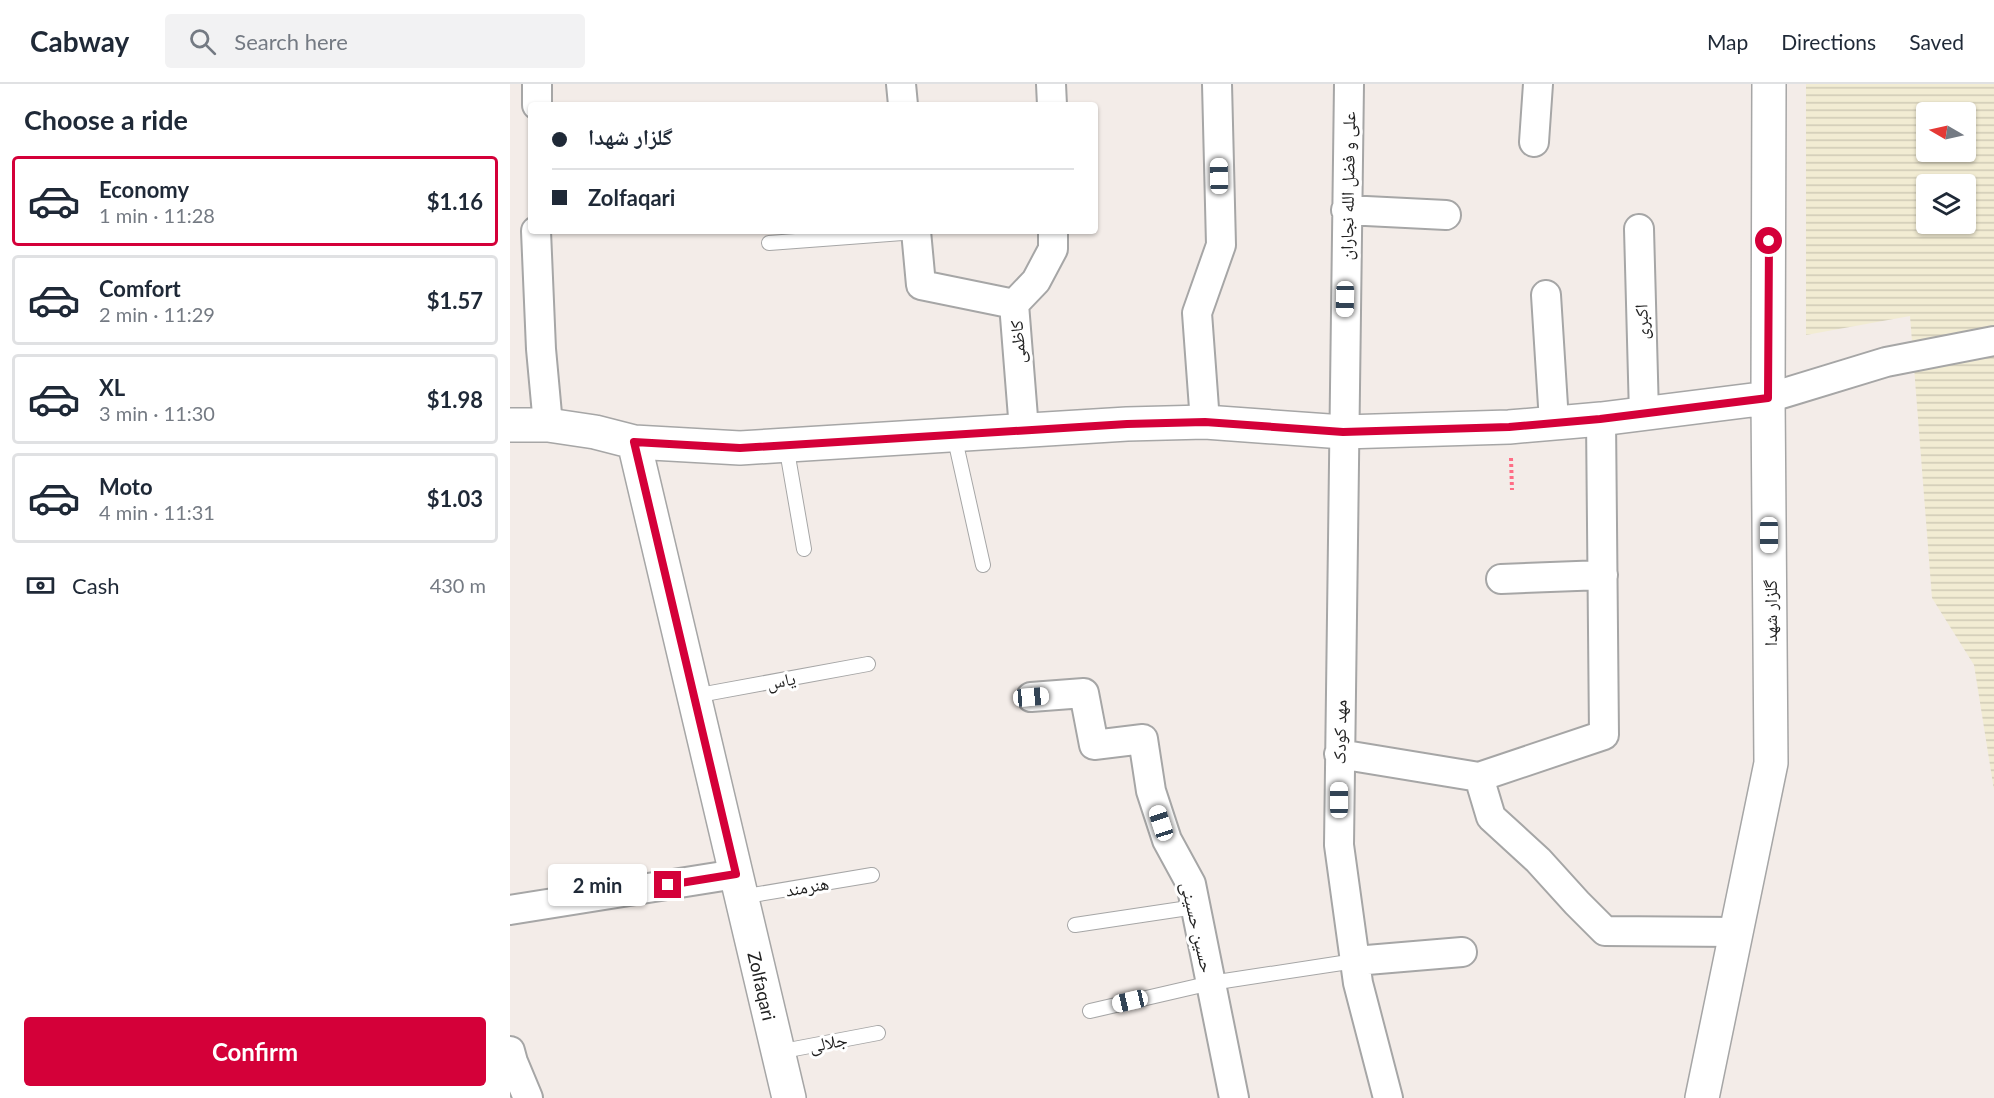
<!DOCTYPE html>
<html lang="en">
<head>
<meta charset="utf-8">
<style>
	:root { --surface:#fff; --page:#f2f2f3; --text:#1f2937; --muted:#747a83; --line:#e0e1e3; --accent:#d40039 }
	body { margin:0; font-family:Lato,"Noto Naskh Arabic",sans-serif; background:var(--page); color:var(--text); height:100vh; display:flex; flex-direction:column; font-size:22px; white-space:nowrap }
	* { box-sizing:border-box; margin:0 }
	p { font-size:20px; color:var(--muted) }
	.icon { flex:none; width:33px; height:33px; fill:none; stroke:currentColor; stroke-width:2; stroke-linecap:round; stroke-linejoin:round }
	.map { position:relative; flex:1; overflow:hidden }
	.panel { display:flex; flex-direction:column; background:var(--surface); width:510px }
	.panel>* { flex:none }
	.hud { position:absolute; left:18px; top:18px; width:570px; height:132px; border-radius:6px; box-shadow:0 2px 4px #0004; display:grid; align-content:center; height:132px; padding:0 24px; background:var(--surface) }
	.needle { width:39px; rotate:279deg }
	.tools { position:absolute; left:1406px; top:18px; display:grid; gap:12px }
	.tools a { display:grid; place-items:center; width:60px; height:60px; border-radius:6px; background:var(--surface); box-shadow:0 2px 4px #0004; font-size:30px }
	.end { position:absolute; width:27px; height:27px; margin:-14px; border:8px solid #d40039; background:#fff; box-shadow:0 0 0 3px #fff }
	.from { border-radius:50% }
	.bubble { position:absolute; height:42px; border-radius:6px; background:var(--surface); box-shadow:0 2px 4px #0004; font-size:20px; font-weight:700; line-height:42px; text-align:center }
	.car { position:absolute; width:18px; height:36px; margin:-18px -9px; border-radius:8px; box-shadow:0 0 4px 2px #0007; background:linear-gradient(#fff 24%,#345 0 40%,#fff 0 76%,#345 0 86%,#fff 0) }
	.hud b { display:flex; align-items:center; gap:21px; height:57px; font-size:22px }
	.hud b+b { border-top:2px solid var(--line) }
	.hud i { width:15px; height:15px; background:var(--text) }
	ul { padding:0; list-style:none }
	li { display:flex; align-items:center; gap:18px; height:90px; margin:0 12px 9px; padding:0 12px; border:3px solid var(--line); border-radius:6px }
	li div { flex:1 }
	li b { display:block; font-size:22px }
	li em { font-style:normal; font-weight:700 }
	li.active { border-color:var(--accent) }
	li>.icon { width:54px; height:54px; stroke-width:1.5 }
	h2 { padding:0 24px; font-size:27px; line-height:72px }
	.pay { display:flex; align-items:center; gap:15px; height:66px; padding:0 24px; font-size:22px }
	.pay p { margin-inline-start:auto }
	.primary-button { display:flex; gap:12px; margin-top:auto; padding:12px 24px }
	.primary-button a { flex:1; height:69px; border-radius:6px; background:var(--accent); color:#fff; font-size:24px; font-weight:700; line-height:69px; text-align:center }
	header { display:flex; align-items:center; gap:36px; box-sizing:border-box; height:84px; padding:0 30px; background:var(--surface); border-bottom:2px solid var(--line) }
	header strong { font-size:28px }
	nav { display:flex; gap:33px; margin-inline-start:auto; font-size:21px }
	.search { width:420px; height:54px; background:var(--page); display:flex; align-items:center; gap:15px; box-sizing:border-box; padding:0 21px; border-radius:6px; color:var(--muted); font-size:22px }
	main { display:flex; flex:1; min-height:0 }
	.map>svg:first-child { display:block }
	.farmland { fill:url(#farmland-rules); fill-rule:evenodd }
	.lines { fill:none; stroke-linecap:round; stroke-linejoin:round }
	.service-casing { stroke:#a6a6a6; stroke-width:16 }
	.minor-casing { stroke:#a6a6a6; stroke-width:32 }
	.tertiary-casing { stroke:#a6a6a6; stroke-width:36 }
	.path { stroke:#ff6d85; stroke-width:4; stroke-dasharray:3 3; stroke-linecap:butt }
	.service { stroke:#fff; stroke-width:14 }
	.minor { stroke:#fff; stroke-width:28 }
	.tertiary { stroke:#fff; stroke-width:33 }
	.route { stroke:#d40039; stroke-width:8 }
	.labels { text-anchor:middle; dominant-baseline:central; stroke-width:6; stroke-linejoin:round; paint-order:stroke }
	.street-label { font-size:18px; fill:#222; stroke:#fff }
</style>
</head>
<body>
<header>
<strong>Cabway</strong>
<div class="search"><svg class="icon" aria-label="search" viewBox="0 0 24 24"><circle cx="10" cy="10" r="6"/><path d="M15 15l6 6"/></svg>Search here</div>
<nav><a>Map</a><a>Directions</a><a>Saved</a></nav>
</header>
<main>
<section class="panel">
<h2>Choose a ride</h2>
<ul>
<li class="active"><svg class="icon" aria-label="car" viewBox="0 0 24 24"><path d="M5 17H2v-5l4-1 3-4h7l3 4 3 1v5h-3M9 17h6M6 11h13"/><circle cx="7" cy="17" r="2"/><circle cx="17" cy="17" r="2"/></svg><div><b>Economy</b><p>1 min · 11:28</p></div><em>$1.16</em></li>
<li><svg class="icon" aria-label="car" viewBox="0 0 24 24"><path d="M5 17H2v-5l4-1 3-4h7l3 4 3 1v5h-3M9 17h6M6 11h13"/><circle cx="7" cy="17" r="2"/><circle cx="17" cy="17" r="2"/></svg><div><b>Comfort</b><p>2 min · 11:29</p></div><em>$1.57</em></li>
<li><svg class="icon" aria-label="car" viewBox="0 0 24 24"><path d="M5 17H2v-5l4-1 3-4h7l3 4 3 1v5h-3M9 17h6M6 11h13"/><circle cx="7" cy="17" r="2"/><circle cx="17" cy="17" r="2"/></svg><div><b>XL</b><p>3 min · 11:30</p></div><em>$1.98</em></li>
<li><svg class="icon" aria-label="car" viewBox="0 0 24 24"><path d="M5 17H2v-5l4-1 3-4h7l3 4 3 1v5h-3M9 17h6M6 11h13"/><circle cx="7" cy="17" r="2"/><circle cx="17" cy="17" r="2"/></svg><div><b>Moto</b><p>4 min · 11:31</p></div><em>$1.03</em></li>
</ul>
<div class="pay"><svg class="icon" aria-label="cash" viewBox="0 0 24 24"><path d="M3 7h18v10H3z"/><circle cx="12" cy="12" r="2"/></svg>Cash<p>430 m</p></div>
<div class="primary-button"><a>Confirm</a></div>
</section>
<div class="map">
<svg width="1484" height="1014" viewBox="0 0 1484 1014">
	<defs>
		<pattern id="farmland-rules" width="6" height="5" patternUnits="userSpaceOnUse" patternTransform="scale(1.5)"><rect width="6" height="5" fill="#f2ecd3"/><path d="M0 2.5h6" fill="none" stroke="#cfcab5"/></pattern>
	</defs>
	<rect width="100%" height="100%" fill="#f3ece8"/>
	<path class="farmland" d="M 1296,0 L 1484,0 L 1484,706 L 1464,581 L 1422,514 L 1400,232 L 1296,251 ZM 1416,28 L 1455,28 L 1455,68 L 1416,68 ZM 1416,100 L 1455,100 L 1455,140 L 1416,140 Z"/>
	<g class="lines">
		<g class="service-casing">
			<path id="service" d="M 259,159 L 406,148
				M 444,351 L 473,481
				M 276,361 L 294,465
				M 184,612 L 358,580
				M 231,813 L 362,791
				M 565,841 L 685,823
				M 580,927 L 701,899 L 845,877
				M 268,968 L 368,949"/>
		</g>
		<g class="minor-casing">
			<path id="minor" d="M 27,0 L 27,21
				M 391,0 L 393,21
				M 541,0 L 542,21
				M 839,0 L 829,761 L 848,899 L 878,1014
				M 1024,58 L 1028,0
				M 836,126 L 936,131
				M 1129,145 L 1134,330
				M 26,147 L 31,265 L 38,341
				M 406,147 L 411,201 L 504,220
				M 1036,211 L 1044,338
				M 1258,314 L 1376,278 L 1484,257
				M 695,338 L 687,229 L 711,161 L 707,0
				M 514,346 L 504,220 L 526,197 L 543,165 L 543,147
				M 991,495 L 1093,491
				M 521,613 L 574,609 L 584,661 L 633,655 L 641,707 L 657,756 L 681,800 L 724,1014
				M 829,670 L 969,693 L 981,733 L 1028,776 L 1067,819 L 1095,847 L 1226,848
				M 969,693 L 1094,651 L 1091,335
				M 0,826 L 226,790
				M 845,877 L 952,868
				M 0,967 L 3,978 L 18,1014"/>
		</g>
		<g class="tertiary-casing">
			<path id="tertiary" d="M 0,341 L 38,341 L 85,348 L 124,358 L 230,364 L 617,340 L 695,338 L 833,348 L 999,343 L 1091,335 L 1258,314
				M 124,358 L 279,1014
				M 1192,1014 L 1261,679 L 1258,314 L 1259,0"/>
		</g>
		<path class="path" d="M 1001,374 L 1002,406"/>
		<use href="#service" class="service"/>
		<use href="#minor" class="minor"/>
		<use href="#tertiary" class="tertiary"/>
	</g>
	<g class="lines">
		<path class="route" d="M 158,801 L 226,790 L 124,358 L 230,364 L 617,340 L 695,338 L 833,348 L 999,343 L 1090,335 L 1258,314 L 1259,157"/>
	</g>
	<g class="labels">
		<g class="street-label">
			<text transform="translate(837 102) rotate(-89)">علی و فضل الله نجاران</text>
			<text transform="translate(1131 238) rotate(-92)">اکبری</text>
			<text transform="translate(507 258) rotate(-94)">کاظمی</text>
			<text transform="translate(1260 529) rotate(-90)">گلزار شهدا</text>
			<text transform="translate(271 596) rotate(-11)">یاس</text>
			<text transform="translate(829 648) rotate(-89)">مهد کودک</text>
			<text transform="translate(297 802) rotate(-10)">هنرمند</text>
			<text transform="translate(688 843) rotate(77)">حسین حسینی</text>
			<text transform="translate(252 902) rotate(77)">Zolfaqari</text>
			<text transform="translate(318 958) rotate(-11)">جلالی</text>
		</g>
	</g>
</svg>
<div class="tools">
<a><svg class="needle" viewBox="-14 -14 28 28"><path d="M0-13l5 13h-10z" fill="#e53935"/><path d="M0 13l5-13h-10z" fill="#747a83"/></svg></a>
<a><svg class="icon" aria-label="layers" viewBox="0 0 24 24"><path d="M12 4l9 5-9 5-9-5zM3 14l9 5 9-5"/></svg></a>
</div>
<i class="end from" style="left:1259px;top:157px"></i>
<i class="end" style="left:158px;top:801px"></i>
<div class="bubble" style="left:38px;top:780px;width:99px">2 min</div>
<i class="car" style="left:709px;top:92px;rotate:359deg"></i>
<i class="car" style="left:835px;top:215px;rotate:181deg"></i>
<i class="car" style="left:1259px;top:451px;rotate:180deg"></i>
<i class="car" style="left:521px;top:613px;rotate:85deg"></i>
<i class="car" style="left:829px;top:716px;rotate:0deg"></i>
<i class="car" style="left:651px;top:739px;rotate:342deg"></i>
<i class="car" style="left:620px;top:917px;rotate:257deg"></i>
<div class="hud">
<b><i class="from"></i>گلزار شهدا</b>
<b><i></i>Zolfaqari</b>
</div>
</div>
</main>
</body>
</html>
